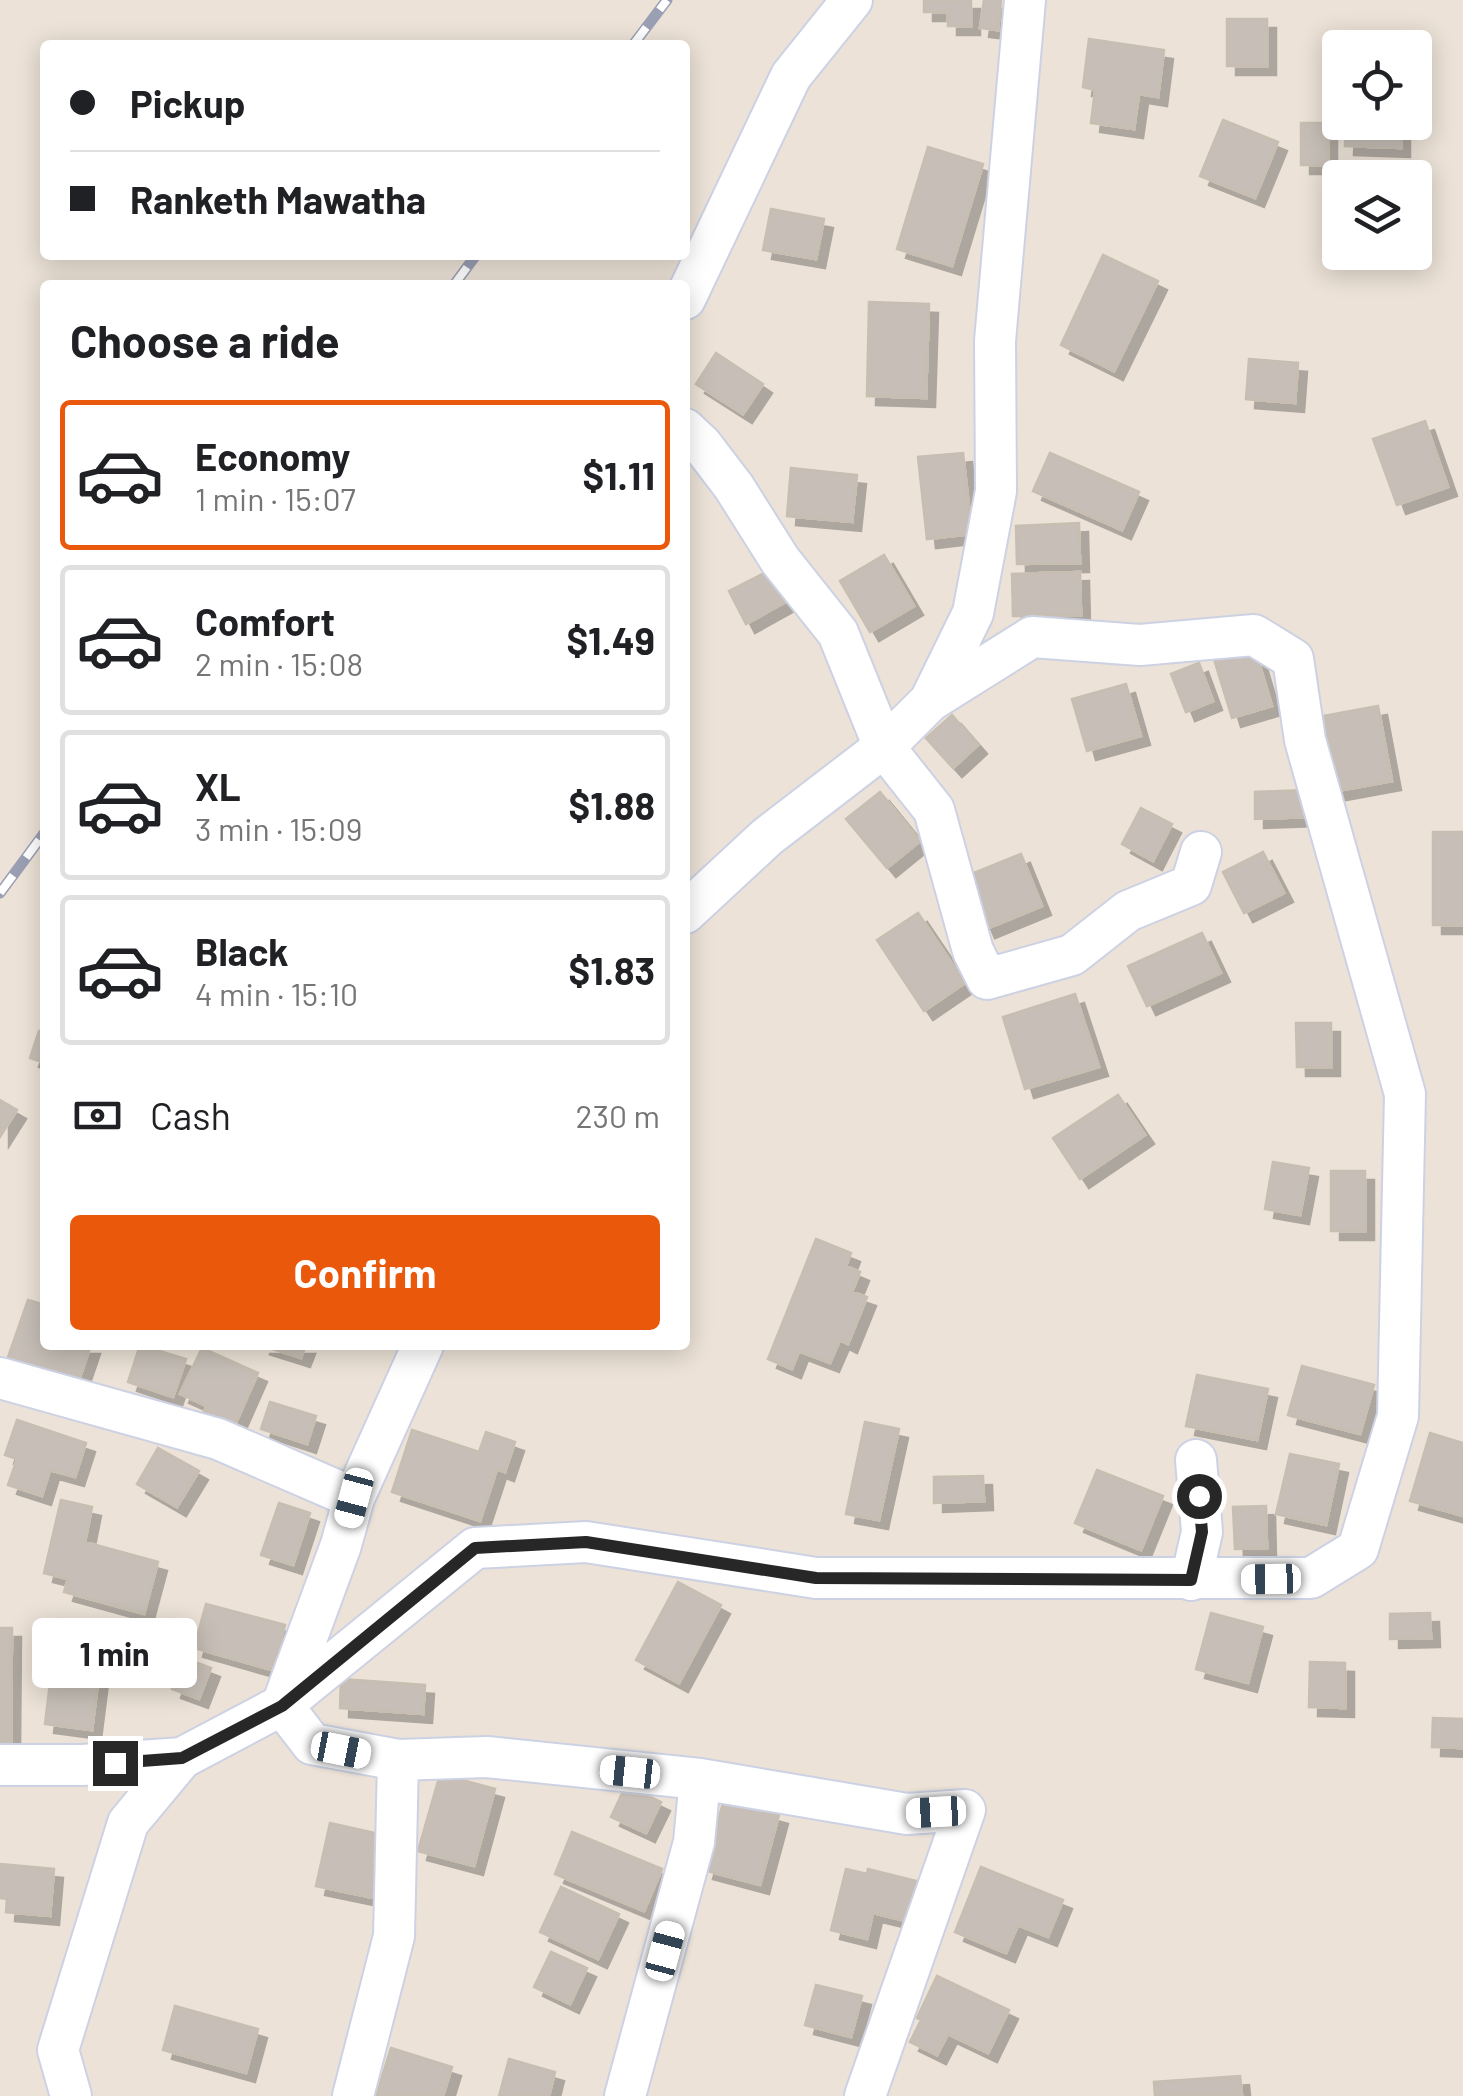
<!DOCTYPE html>
<html lang="en">
<head>
<meta charset="utf-8">
<style>
	:root { --surface:#fff; --page:#f6f6f6; --text:#202124; --muted:#757577; --line:#e0e0e0; --accent:#ea580c }
	body { margin:0; font-family:Barlow,sans-serif; background:var(--page); color:var(--text); height:100vh; display:flex; flex-direction:column; font-size:38px; white-space:nowrap }
	* { box-sizing:border-box; margin:0 }
	p { font-size:32px; color:var(--muted) }
	.icon { flex:none; width:55px; height:55px; fill:none; stroke:currentColor; stroke-width:2; stroke-linecap:round; stroke-linejoin:round }
	.map { position:relative; flex:1; overflow:hidden }
	.drawer { position:absolute; left:40px; top:280px; width:650px; height:1070px; display:flex; flex-direction:column; background:var(--surface); border-radius:10px; box-shadow:0 5px 25px #0003 }
	.drawer>* { flex:none }
	.top-card { position:absolute; left:40px; top:40px; width:650px; height:220px; border-radius:10px; box-shadow:0 5px 25px #0003; display:grid; align-content:center; height:220px; padding:0 30px; background:var(--surface) }
	.controls { position:absolute; left:1322px; top:30px; display:grid; gap:20px }
	.controls a { display:grid; place-items:center; width:110px; height:110px; border-radius:10px; background:var(--surface); box-shadow:0 5px 25px #0003; font-size:50px }
	.end { position:absolute; width:45px; height:45px; margin:-22px; border:12px solid #272727; background:#fff; box-shadow:0 0 0 5px #fff }
	.from { border-radius:50% }
	.bubble { position:absolute; height:70px; border-radius:10px; background:var(--surface); box-shadow:0 5px 25px #0003; font-size:32px; font-weight:700; line-height:70px; text-align:center }
	.car { position:absolute; width:30px; height:60px; margin:-30px -15px; border-radius:12px; box-shadow:0 0 8px 2px #0007; background:linear-gradient(#fff 24%,#345 0 40%,#fff 0 76%,#345 0 86%,#fff 0) }
	.top-card b { display:flex; align-items:center; gap:35px; height:95px; font-size:38px }
	.top-card b+b { border-top:2px solid var(--line) }
	.top-card i { width:25px; height:25px; background:var(--text) }
	ul { padding:0; list-style:none }
	li { display:flex; align-items:center; gap:30px; height:150px; margin:0 20px 15px; padding:0 10px; border:5px solid var(--line); border-radius:10px }
	li div { flex:1 }
	li b { display:block; font-size:38px }
	li em { font-style:normal; font-weight:700 }
	li.on { border-color:var(--accent) }
	li>.icon { width:90px; height:90px; stroke-width:1.5 }
	h2 { padding:0 30px; font-size:45px; line-height:120px }
	.pay { display:flex; align-items:center; gap:25px; height:110px; padding:0 30px; font-size:38px }
	.pay p { margin-inline-start:auto }
	.action { display:flex; gap:20px; margin-top:auto; padding:20px 30px }
	.action a { flex:1; height:115px; border-radius:10px; background:var(--accent); color:#fff; font-size:40px; font-weight:700; line-height:115px; text-align:center }
	.map>svg:first-child { display:block }
	.building { fill:#c7bfb7; stroke:#c7beb1; stroke-width:2.5; filter:url(#shadow) }
	.lines { fill:none; stroke-linecap:round; stroke-linejoin:round }
	.street-casing { stroke:#ccd2e3; stroke-width:44 }
	.street { stroke:#fff; stroke-width:40 }
	.rail-casing { stroke:#9a9fb4; stroke-width:11 }
	.rail { stroke:#fff; stroke-width:8; stroke-dasharray:22; stroke-linecap:butt }
	.route { stroke:#272727; stroke-width:12 }
</style>
</head>
<body>
<div class="map">
<svg width="1463" height="2096" viewBox="0 0 1463 2096">
	<defs>
		<filter id="shadow"><feDropShadow dx="9" dy="9" stdDeviation="0" flood-color="#0004"/></filter>
	</defs>
	<rect width="100%" height="100%" fill="#ece2d7"/>
	<path class="building" d="M 924,0 L 971,0 L 971,26 L 948,26 L 948,12 L 924,12 Z
		M 984,0 L 1001,0 L 998,30 L 980,28 Z
		M 1227,19 L 1267,19 L 1267,66 L 1227,66 Z
		M 1089,39 L 1164,50 L 1158,97 L 1139,94 L 1134,129 L 1091,123 L 1095,90 L 1083,87 Z
		M 1223,120 L 1278,142 L 1255,198 L 1200,176 Z
		M 1346,122 L 1401,122 L 1401,148 L 1345,146 Z
		M 1301,123 L 1328,123 L 1328,165 L 1301,165 Z
		M 928,147 L 983,164 L 952,266 L 897,249 Z
		M 771,209 L 824,219 L 816,259 L 763,250 Z
		M 1103,255 L 1158,281 L 1114,371 L 1061,345 Z
		M 869,302 L 929,304 L 926,398 L 867,396 Z
		M 716,353 L 763,384 L 743,414 L 696,384 Z
		M 1249,359 L 1298,363 L 1295,403 L 1246,399 Z
		M 1425,421 L 1448,487 L 1397,505 L 1373,439 Z
		M 963,453 L 972,534 L 927,539 L 918,457 Z
		M 1050,453 L 1139,492 L 1122,530 L 1033,491 Z
		M 791,468 L 857,475 L 852,522 L 787,516 Z
		M 1079,523 L 1080,563 L 1017,564 L 1016,526 Z
		M 884,555 L 914,606 L 870,632 L 840,581 Z
		M 772,569 L 789,600 L 746,624 L 729,591 Z
		M 1080,572 L 1081,615 L 1013,616 L 1012,574 Z
		M 1254,646 L 1272,706 L 1232,718 L 1214,659 Z
		M 1199,663 L 1213,701 L 1186,712 L 1171,674 Z
		M 1126,684 L 1141,736 L 1087,751 L 1072,699 Z
		M 1378,706 L 1392,781 L 1332,792 L 1318,717 Z
		M 952,715 L 978,745 L 953,768 L 926,738 Z
		M 1307,790 L 1309,817 L 1255,819 L 1255,792 Z
		M 880,792 L 920,841 L 887,868 L 846,819 Z
		M 1141,808 L 1172,824 L 1153,861 L 1122,844 Z
		M 1433,832 L 1463,832 L 1463,925 L 1433,925 Z
		M 1263,852 L 1284,893 L 1244,913 L 1223,872 Z
		M 1021,854 L 1042,906 L 986,929 L 964,877 Z
		M 918,913 L 965,983 L 924,1011 L 877,940 Z
		M 1202,933 L 1221,973 L 1147,1006 L 1128,966 Z
		M 1075,994 L 1099,1067 L 1025,1089 L 1003,1017 Z
		M 1296,1023 L 1331,1023 L 1331,1067 L 1297,1067 Z
		M 39,1031 L 45,1033 L 45,1063 L 30,1058 Z
		M 1118,1095 L 1145,1135 L 1080,1179 L 1053,1138 Z
		M 0,1100 L 17,1110 L 0,1137 Z
		M 1273,1162 L 1309,1168 L 1300,1215 L 1265,1209 Z
		M 1331,1171 L 1365,1171 L 1365,1231 L 1331,1231 Z
		M 816,1239 L 851,1253 L 846,1266 L 860,1272 L 852,1292 L 867,1297 L 848,1344 L 840,1340 L 830,1363 L 799,1351 L 792,1369 L 768,1359 Z
		M 28,1300 L 45,1305 L 45,1345 L 91,1345 L 77,1386 L 6,1363 Z
		M 140,1345 L 186,1359 L 173,1397 L 128,1382 Z
		M 260,1345 L 306,1345 L 301,1358 Z
		M 202,1348 L 258,1373 L 234,1427 L 203,1413 L 207,1406 L 180,1394 Z
		M 1302,1366 L 1374,1385 L 1360,1434 L 1288,1415 Z
		M 1197,1375 L 1268,1389 L 1257,1440 L 1186,1426 Z
		M 270,1402 L 316,1416 L 307,1444 L 261,1429 Z
		M 17,1420 L 86,1443 L 75,1477 L 50,1470 L 42,1496 L 8,1485 L 17,1459 L 5,1455 Z
		M 865,1422 L 899,1429 L 879,1520 L 846,1514 Z
		M 412,1430 L 479,1452 L 486,1432 L 515,1442 L 505,1472 L 497,1469 L 480,1521 L 392,1492 Z
		M 1430,1433 L 1463,1443 L 1463,1516 L 1410,1501 Z
		M 158,1448 L 199,1471 L 177,1507 L 137,1484 Z
		M 1290,1454 L 1339,1464 L 1326,1525 L 1276,1514 Z
		M 1097,1470 L 1163,1496 L 1141,1550 L 1075,1523 Z
		M 983,1476 L 984,1501 L 934,1503 L 934,1477 Z
		M 61,1500 L 92,1507 L 85,1542 L 158,1562 L 144,1614 L 64,1592 L 68,1579 L 44,1573 Z
		M 279,1503 L 310,1513 L 293,1565 L 261,1555 Z
		M 1266,1506 L 1267,1548 L 1235,1549 L 1233,1507 Z
		M 678,1582 L 721,1605 L 679,1683 L 636,1660 Z
		M 206,1604 L 285,1625 L 272,1670 L 194,1648 Z
		M 1211,1613 L 1263,1627 L 1248,1683 L 1196,1669 Z
		M 1430,1613 L 1431,1638 L 1390,1639 L 1390,1614 Z
		M 0,1628 L 12,1628 L 11,1743 L 0,1744 Z
		M 67,1638 L 103,1644 L 92,1730 L 45,1724 L 53,1659 L 64,1660 Z
		M 184,1658 L 211,1668 L 199,1699 L 172,1689 Z
		M 1310,1662 L 1345,1663 L 1345,1708 L 1309,1707 Z
		M 341,1679 L 425,1685 L 423,1714 L 340,1708 Z
		M 1433,1718 L 1463,1719 L 1463,1748 L 1432,1747 Z
		M 440,1774 L 495,1789 L 474,1866 L 418,1851 Z
		M 626,1785 L 661,1802 L 646,1833 L 611,1817 Z
		M 724,1800 L 779,1815 L 760,1885 L 704,1870 Z
		M 330,1823 L 388,1836 L 374,1898 L 316,1886 Z
		M 572,1832 L 662,1869 L 644,1911 L 555,1874 Z
		M 0,1864 L 54,1869 L 50,1916 L 6,1912 L 7,1899 L 0,1898 Z
		M 981,1867 L 1063,1900 L 1048,1937 L 1018,1925 L 1006,1953 L 955,1932 Z
		M 846,1869 L 867,1874 L 868,1869 L 916,1881 L 906,1921 L 873,1913 L 867,1939 L 831,1930 Z
		M 561,1887 L 619,1914 L 598,1959 L 540,1932 Z
		M 551,1952 L 587,1968 L 570,2004 L 534,1987 Z
		M 937,1976 L 1009,2010 L 988,2053 L 948,2034 L 937,2055 L 910,2042 L 921,2020 L 917,2018 Z
		M 816,1985 L 862,1996 L 851,2037 L 805,2025 Z
		M 175,2006 L 258,2029 L 246,2073 L 163,2050 Z
		M 391,2048 L 452,2067 L 443,2096 L 376,2096 Z
		M 509,2059 L 555,2072 L 549,2096 L 499,2096 Z
		M 1240,2076 L 1242,2096 L 1155,2096 L 1154,2082 Z"/>
	<g class="lines">
		<g class="street-casing">
			<path id="street" d="M 685,299 L 791,76 L 852,0
				M 685,429 L 702,445 L 734,487 L 780,560 L 838,633 L 884,747 L 934,810 L 973,951 L 987,979 L 1072,955 L 1128,911 L 1191,885 L 1201,852
				M 930,701 L 973,613 L 996,491 L 995,341 L 1025,0
				M 685,913 L 767,837 L 884,747 L 930,701 L 1032,637 L 1140,645 L 1254,635 L 1293,659 L 1305,740 L 1405,1094 L 1398,1416 L 1358,1549 L 1311,1578 L 816,1578 L 586,1542 L 475,1548 L 282,1705 L 312,1744 L 398,1760 L 487,1757 L 700,1779 L 907,1814 L 965,1810 L 865,2096
				M 0,1378 L 218,1439 L 354,1498
				M 1191,1580 L 1202,1532 L 1196,1460
				M 0,1765 L 82,1765 L 182,1758
				M 71,2096 L 58,2050 L 128,1823 L 182,1758 L 282,1705 L 341,1545 L 354,1498 L 423,1345
				M 353,2096 L 394,1936 L 398,1760
				M 625,2096 L 694,1842 L 700,1779"/>
		</g>
		<use href="#street" class="street"/>
		<g class="rail-casing">
			<path id="rail" d="M 633,45 L 667,0
				M 454,285 L 476,255
				M 0,893 L 45,832"/>
		</g>
		<use href="#rail" class="rail"/>
	</g>
	<g class="lines">
		<path class="route" d="M 115,1763 L 182,1758 L 282,1706 L 475,1548 L 586,1542 L 816,1578 L 1191,1580 L 1202,1532 L 1199,1496"/>
	</g>
</svg>
<div class="controls">
<a><svg class="icon" aria-label="locate" viewBox="0 0 24 24"><circle cx="12" cy="12" r="6"/><path d="M12 2v4M12 18v4M2 12h4M18 12h4"/></svg></a>
<a><svg class="icon" aria-label="layers" viewBox="0 0 24 24"><path d="M12 4l9 5-9 5-9-5zM3 14l9 5 9-5"/></svg></a>
</div>
<i class="end from" style="left:1199px;top:1496px"></i>
<i class="end" style="left:115px;top:1763px"></i>
<div class="bubble" style="left:32px;top:1618px;width:165px">1 min</div>
<i class="car" style="left:354px;top:1498px;rotate:195deg"></i>
<i class="car" style="left:1271px;top:1579px;rotate:269deg"></i>
<i class="car" style="left:341px;top:1750px;rotate:101deg"></i>
<i class="car" style="left:630px;top:1772px;rotate:276deg"></i>
<i class="car" style="left:936px;top:1812px;rotate:267deg"></i>
<i class="car" style="left:665px;top:1951px;rotate:15deg"></i>
<div class="top-card">
<b><i class="from"></i>Pickup</b>
<b><i></i>Ranketh Mawatha</b>
</div>
<section class="drawer">
<h2>Choose a ride</h2>
<ul>
<li class="on"><svg class="icon" aria-label="car" viewBox="0 0 24 24"><path d="M5 17H2v-5l4-1 3-4h7l3 4 3 1v5h-3M9 17h6M6 11h13"/><circle cx="7" cy="17" r="2"/><circle cx="17" cy="17" r="2"/></svg><div><b>Economy</b><p>1 min · 15:07</p></div><em>$1.11</em></li>
<li><svg class="icon" aria-label="car" viewBox="0 0 24 24"><path d="M5 17H2v-5l4-1 3-4h7l3 4 3 1v5h-3M9 17h6M6 11h13"/><circle cx="7" cy="17" r="2"/><circle cx="17" cy="17" r="2"/></svg><div><b>Comfort</b><p>2 min · 15:08</p></div><em>$1.49</em></li>
<li><svg class="icon" aria-label="car" viewBox="0 0 24 24"><path d="M5 17H2v-5l4-1 3-4h7l3 4 3 1v5h-3M9 17h6M6 11h13"/><circle cx="7" cy="17" r="2"/><circle cx="17" cy="17" r="2"/></svg><div><b>XL</b><p>3 min · 15:09</p></div><em>$1.88</em></li>
<li><svg class="icon" aria-label="car" viewBox="0 0 24 24"><path d="M5 17H2v-5l4-1 3-4h7l3 4 3 1v5h-3M9 17h6M6 11h13"/><circle cx="7" cy="17" r="2"/><circle cx="17" cy="17" r="2"/></svg><div><b>Black</b><p>4 min · 15:10</p></div><em>$1.83</em></li>
</ul>
<div class="pay"><svg class="icon" aria-label="cash" viewBox="0 0 24 24"><path d="M3 7h18v10H3z"/><circle cx="12" cy="12" r="2"/></svg>Cash<p>230 m</p></div>
<div class="action"><a>Confirm</a></div>
</section>
</div>
</body>
</html>
